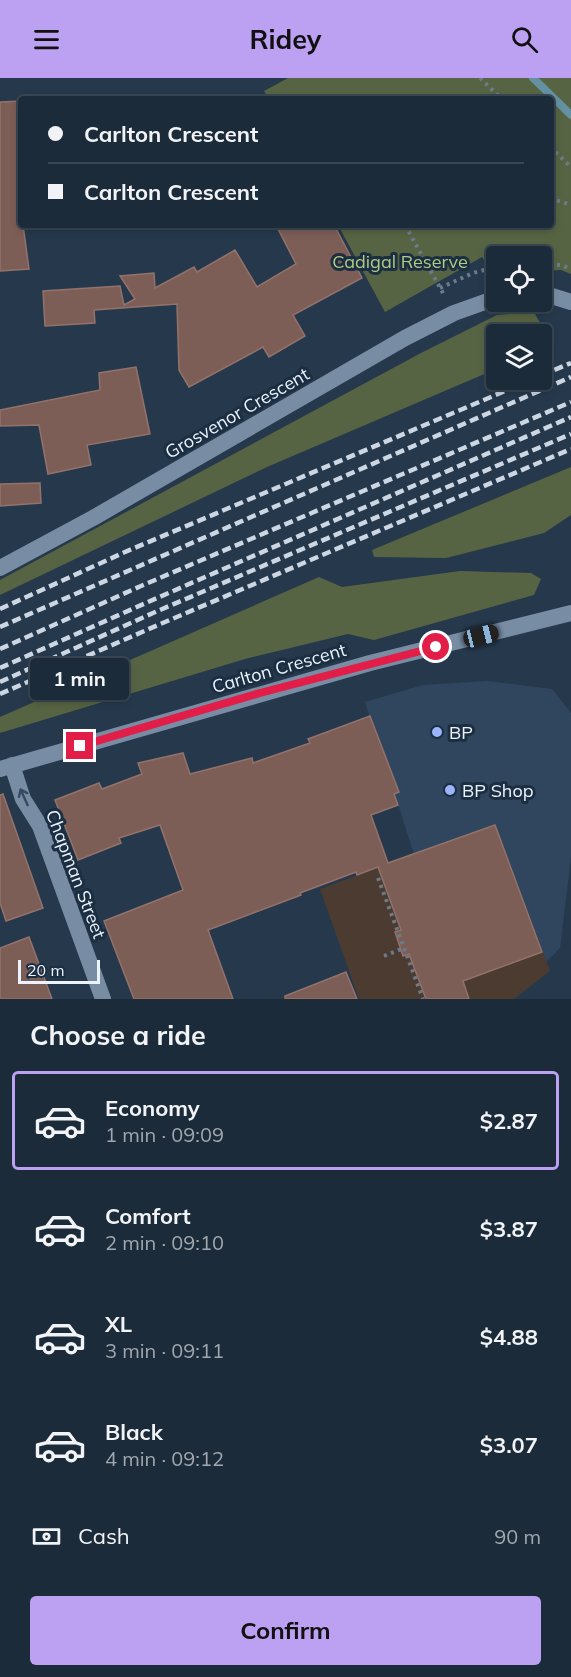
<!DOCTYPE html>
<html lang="en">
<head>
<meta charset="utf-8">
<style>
	:root { --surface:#1c2b39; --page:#293744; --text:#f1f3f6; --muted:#a0a7ae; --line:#3a4753; --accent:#bca0f2 }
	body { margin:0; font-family:Mulish,sans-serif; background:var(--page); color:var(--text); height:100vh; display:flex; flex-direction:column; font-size:22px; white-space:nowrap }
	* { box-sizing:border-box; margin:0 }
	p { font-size:20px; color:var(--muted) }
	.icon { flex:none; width:33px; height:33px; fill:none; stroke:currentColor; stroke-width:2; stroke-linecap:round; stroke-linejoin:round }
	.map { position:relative; height:921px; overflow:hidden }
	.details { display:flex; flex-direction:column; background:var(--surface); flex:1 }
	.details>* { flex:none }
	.banner { position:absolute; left:18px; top:18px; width:536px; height:132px; border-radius:6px; box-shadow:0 3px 9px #0003,0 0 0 2px var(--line); display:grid; align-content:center; height:132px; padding:0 30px; background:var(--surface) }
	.controls { position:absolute; left:486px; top:168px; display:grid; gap:12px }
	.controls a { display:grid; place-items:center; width:66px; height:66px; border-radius:6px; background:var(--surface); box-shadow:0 3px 9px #0003,0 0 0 2px var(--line); font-size:30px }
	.scale { position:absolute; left:18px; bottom:15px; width:82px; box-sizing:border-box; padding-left:6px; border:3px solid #eaf3fe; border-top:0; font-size:16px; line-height:21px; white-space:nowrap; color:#eaf3fe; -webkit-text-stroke:4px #1c2e41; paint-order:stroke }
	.end { position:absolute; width:27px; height:27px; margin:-14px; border:8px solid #e11d48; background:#fff; box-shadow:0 0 0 3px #fff }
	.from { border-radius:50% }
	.bubble { position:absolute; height:42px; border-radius:6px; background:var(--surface); box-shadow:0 3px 9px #0003,0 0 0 2px var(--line); font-size:20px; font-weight:700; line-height:42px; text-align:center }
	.car { position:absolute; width:18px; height:36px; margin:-18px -9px; border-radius:8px; box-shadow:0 0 4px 2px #0007; background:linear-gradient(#222 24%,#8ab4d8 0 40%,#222 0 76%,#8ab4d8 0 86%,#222 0) }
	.banner b { display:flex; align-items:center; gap:21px; height:57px; font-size:22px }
	.banner b+b { border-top:2px solid var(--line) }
	.banner i { width:15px; height:15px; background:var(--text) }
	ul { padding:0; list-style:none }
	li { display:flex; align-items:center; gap:18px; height:99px; margin:0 12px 9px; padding:0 18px; border:3px solid transparent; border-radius:6px }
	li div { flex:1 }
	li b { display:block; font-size:22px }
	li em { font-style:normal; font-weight:700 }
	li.selected { border-color:var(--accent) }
	li>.icon { width:54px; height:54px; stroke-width:1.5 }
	h2 { padding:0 30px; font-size:27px; line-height:72px }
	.pay { display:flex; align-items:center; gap:15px; height:66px; padding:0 30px; font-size:22px }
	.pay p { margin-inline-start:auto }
	.action { display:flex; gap:12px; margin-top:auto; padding:12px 30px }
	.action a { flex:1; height:69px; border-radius:6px; background:var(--accent); color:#111; font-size:24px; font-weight:700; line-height:69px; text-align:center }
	header { display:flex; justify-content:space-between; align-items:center; height:78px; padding:0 30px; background:var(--accent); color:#111; font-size:27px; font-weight:700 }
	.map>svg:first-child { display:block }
	.built { fill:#2f465e }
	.education { fill:#4c3b30 }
	.green { fill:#576443 }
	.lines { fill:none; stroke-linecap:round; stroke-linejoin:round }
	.stream { stroke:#6391a2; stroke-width:8 }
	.building { fill:#7d5e57; stroke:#92726b; stroke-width:1.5 }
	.path { stroke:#6c7b8b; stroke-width:4; stroke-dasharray:3 4.5; stroke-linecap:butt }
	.minor { stroke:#788da4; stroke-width:16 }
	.tertiary { stroke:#788da4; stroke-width:16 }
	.secondary { stroke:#788da4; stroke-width:16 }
	.rail { stroke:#cdd7e4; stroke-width:4.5; stroke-dasharray:9 4.5; stroke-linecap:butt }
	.oneway { stroke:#384a5f }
	.route { stroke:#e11d48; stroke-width:8 }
	.poi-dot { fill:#9bb4fd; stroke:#1c2e41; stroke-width:2 }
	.labels { text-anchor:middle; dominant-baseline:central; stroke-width:6; stroke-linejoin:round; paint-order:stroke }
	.park-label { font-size:18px; fill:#afca82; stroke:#1c2e41 }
	.street-label { font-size:18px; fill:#eaf3fe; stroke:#1c2e41 }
	.poi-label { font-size:18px; fill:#eaf3fe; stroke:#1c2e41; text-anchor:start }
</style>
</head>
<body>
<header><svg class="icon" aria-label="menu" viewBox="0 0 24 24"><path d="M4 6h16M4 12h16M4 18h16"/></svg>Ridey<svg class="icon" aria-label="search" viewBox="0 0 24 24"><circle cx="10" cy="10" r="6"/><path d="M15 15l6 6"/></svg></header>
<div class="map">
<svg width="571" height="921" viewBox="0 0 571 921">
	<rect width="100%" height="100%" fill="#26394c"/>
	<path class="built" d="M 487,603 L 552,611 L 571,635 L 571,779 L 560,870 L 546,884 L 495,747 L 414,776 L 365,624 L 423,607 Z"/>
	<path class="education" d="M 495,747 L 550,893 L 514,921 L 359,921 L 320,811 Z"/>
	<path class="green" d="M 288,0 L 571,0 L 571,196 L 561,192 L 542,193 L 542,178 L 496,178 L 496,196 L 493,196 L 482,179 L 385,234 L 338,147 L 550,147 L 550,21 L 269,21 L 264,13 Z
		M 534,234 L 552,267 L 542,272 L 542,256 L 496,256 L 496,291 L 267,389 L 0,517 L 0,502 L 421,275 L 497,237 Z
		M 571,389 L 571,437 L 544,455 L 446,480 L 374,479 L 372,472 Z
		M 460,493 L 531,495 L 541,501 L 534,517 L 374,562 L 348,556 L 245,581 L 0,655 L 0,639 L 319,499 L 342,509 Z"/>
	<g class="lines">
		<path class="stream" d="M 533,0 L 571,37"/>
	</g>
	<path class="building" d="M 21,23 L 21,147 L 23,147 L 29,191 L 0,193 L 0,24 Z
		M 276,147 L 334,147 L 362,200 L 293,237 L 305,258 L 269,279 L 263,269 L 189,309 L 179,292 L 177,226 L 94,232 L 95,245 L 45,248 L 43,213 L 120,208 L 124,227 L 135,221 L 120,198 L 154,195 L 155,210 L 194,189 L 197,194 L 235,172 L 257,209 L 296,186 Z
		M 136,289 L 150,356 L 87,367 L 91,387 L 48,396 L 39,347 L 0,348 L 0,332 L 100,312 L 99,295 Z
		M 40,405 L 41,425 L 0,428 L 0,406 Z
		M 370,638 L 399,714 L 394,716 L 398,727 L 371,737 L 388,785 L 495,747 L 542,874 L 463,903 L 469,921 L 426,921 L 409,876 L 403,878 L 395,854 L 401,852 L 378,789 L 357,797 L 356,794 L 300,815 L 301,817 L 208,852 L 233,921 L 134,921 L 104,843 L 183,812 L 160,747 L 119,760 L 121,765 L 78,782 L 55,722 L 99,705 L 102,711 L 142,696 L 138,685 L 183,675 L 190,696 L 252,680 L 253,685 L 310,665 L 308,661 Z
		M 3,716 L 43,830 L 6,843 L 0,825 L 0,717 Z
		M 29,859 L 52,921 L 0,921 L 0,870 Z
		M 346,894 L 357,921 L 285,921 L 285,918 Z"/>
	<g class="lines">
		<path class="path" d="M 480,0 L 502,21
			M 550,69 L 571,89
			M 550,120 L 571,127
			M 405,147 L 444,217
			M 542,187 L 561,187 L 571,191
			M 440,210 L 473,195 L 496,189
			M 378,800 L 423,921
			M 384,878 L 404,870"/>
		<path class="minor" d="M 12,687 L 23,721 L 40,748 L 103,921"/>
		<path class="tertiary" d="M 542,215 L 571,224
			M 0,490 L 93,440 L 405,260 L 454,235 L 496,220"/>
		<path class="secondary" d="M 0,691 L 370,585 L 571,535"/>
		<path class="rail" d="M 542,297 L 571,285
			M 0,531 L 125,474 L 531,302
			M 0,549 L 571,299
			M 0,571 L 141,508 L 571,324
			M 0,590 L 148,524 L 571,339
			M 0,604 L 153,535 L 571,356
			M 0,616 L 158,547 L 571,371"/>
	</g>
	<defs><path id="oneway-shaft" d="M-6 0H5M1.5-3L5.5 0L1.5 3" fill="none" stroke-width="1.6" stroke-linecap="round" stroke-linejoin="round" transform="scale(1.5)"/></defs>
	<use class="oneway" href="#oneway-shaft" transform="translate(24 719) rotate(-114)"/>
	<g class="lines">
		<path class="route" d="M 80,668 L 260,615 L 436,569"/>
	</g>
	<g class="poi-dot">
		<circle cx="437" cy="654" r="6"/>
		<circle cx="450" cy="712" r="6"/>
	</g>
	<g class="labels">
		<g class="park-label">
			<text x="400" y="183">Cadigal Reserve</text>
		</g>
		<g class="street-label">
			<text transform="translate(237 335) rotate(-30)">Grosvenor Crescent</text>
			<text transform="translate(279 590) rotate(-16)">Carlton Crescent</text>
			<text transform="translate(76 796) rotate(69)">Chapman Street</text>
		</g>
		<g class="poi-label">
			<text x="449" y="654">BP</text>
			<text x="462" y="712">BP Shop</text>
		</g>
	</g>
</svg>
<div class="controls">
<a><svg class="icon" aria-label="locate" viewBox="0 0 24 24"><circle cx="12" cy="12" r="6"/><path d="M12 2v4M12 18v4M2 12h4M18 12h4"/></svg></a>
<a><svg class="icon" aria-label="layers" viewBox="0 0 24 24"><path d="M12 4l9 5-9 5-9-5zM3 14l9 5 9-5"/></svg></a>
</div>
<div class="scale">20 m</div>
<i class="end from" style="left:436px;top:569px"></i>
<i class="end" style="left:80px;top:668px"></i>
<div class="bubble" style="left:30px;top:580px;width:99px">1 min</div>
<i class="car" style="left:481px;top:558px;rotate:76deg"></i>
<div class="banner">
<b><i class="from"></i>Carlton Crescent</b>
<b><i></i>Carlton Crescent</b>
</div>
</div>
<section class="details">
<h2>Choose a ride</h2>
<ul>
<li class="selected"><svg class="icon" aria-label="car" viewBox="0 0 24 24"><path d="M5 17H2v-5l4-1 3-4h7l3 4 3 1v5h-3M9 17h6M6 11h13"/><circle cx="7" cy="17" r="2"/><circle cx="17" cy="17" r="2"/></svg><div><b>Economy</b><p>1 min · 09:09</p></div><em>$2.87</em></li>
<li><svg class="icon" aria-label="car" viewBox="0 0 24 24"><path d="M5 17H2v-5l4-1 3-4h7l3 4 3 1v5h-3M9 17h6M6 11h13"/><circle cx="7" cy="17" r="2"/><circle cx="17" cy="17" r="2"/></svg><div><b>Comfort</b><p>2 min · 09:10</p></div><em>$3.87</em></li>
<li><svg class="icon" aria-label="car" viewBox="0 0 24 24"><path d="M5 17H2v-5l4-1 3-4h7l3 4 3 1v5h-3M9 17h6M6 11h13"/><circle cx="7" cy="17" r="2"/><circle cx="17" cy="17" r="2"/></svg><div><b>XL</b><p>3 min · 09:11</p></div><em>$4.88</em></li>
<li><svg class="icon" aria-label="car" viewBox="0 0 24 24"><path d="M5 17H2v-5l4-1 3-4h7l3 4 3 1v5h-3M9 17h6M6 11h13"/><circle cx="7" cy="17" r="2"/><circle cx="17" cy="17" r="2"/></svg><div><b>Black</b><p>4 min · 09:12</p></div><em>$3.07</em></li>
</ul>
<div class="pay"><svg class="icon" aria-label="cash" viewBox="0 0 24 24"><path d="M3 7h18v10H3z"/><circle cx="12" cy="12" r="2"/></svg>Cash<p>90 m</p></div>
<div class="action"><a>Confirm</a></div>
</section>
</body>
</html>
